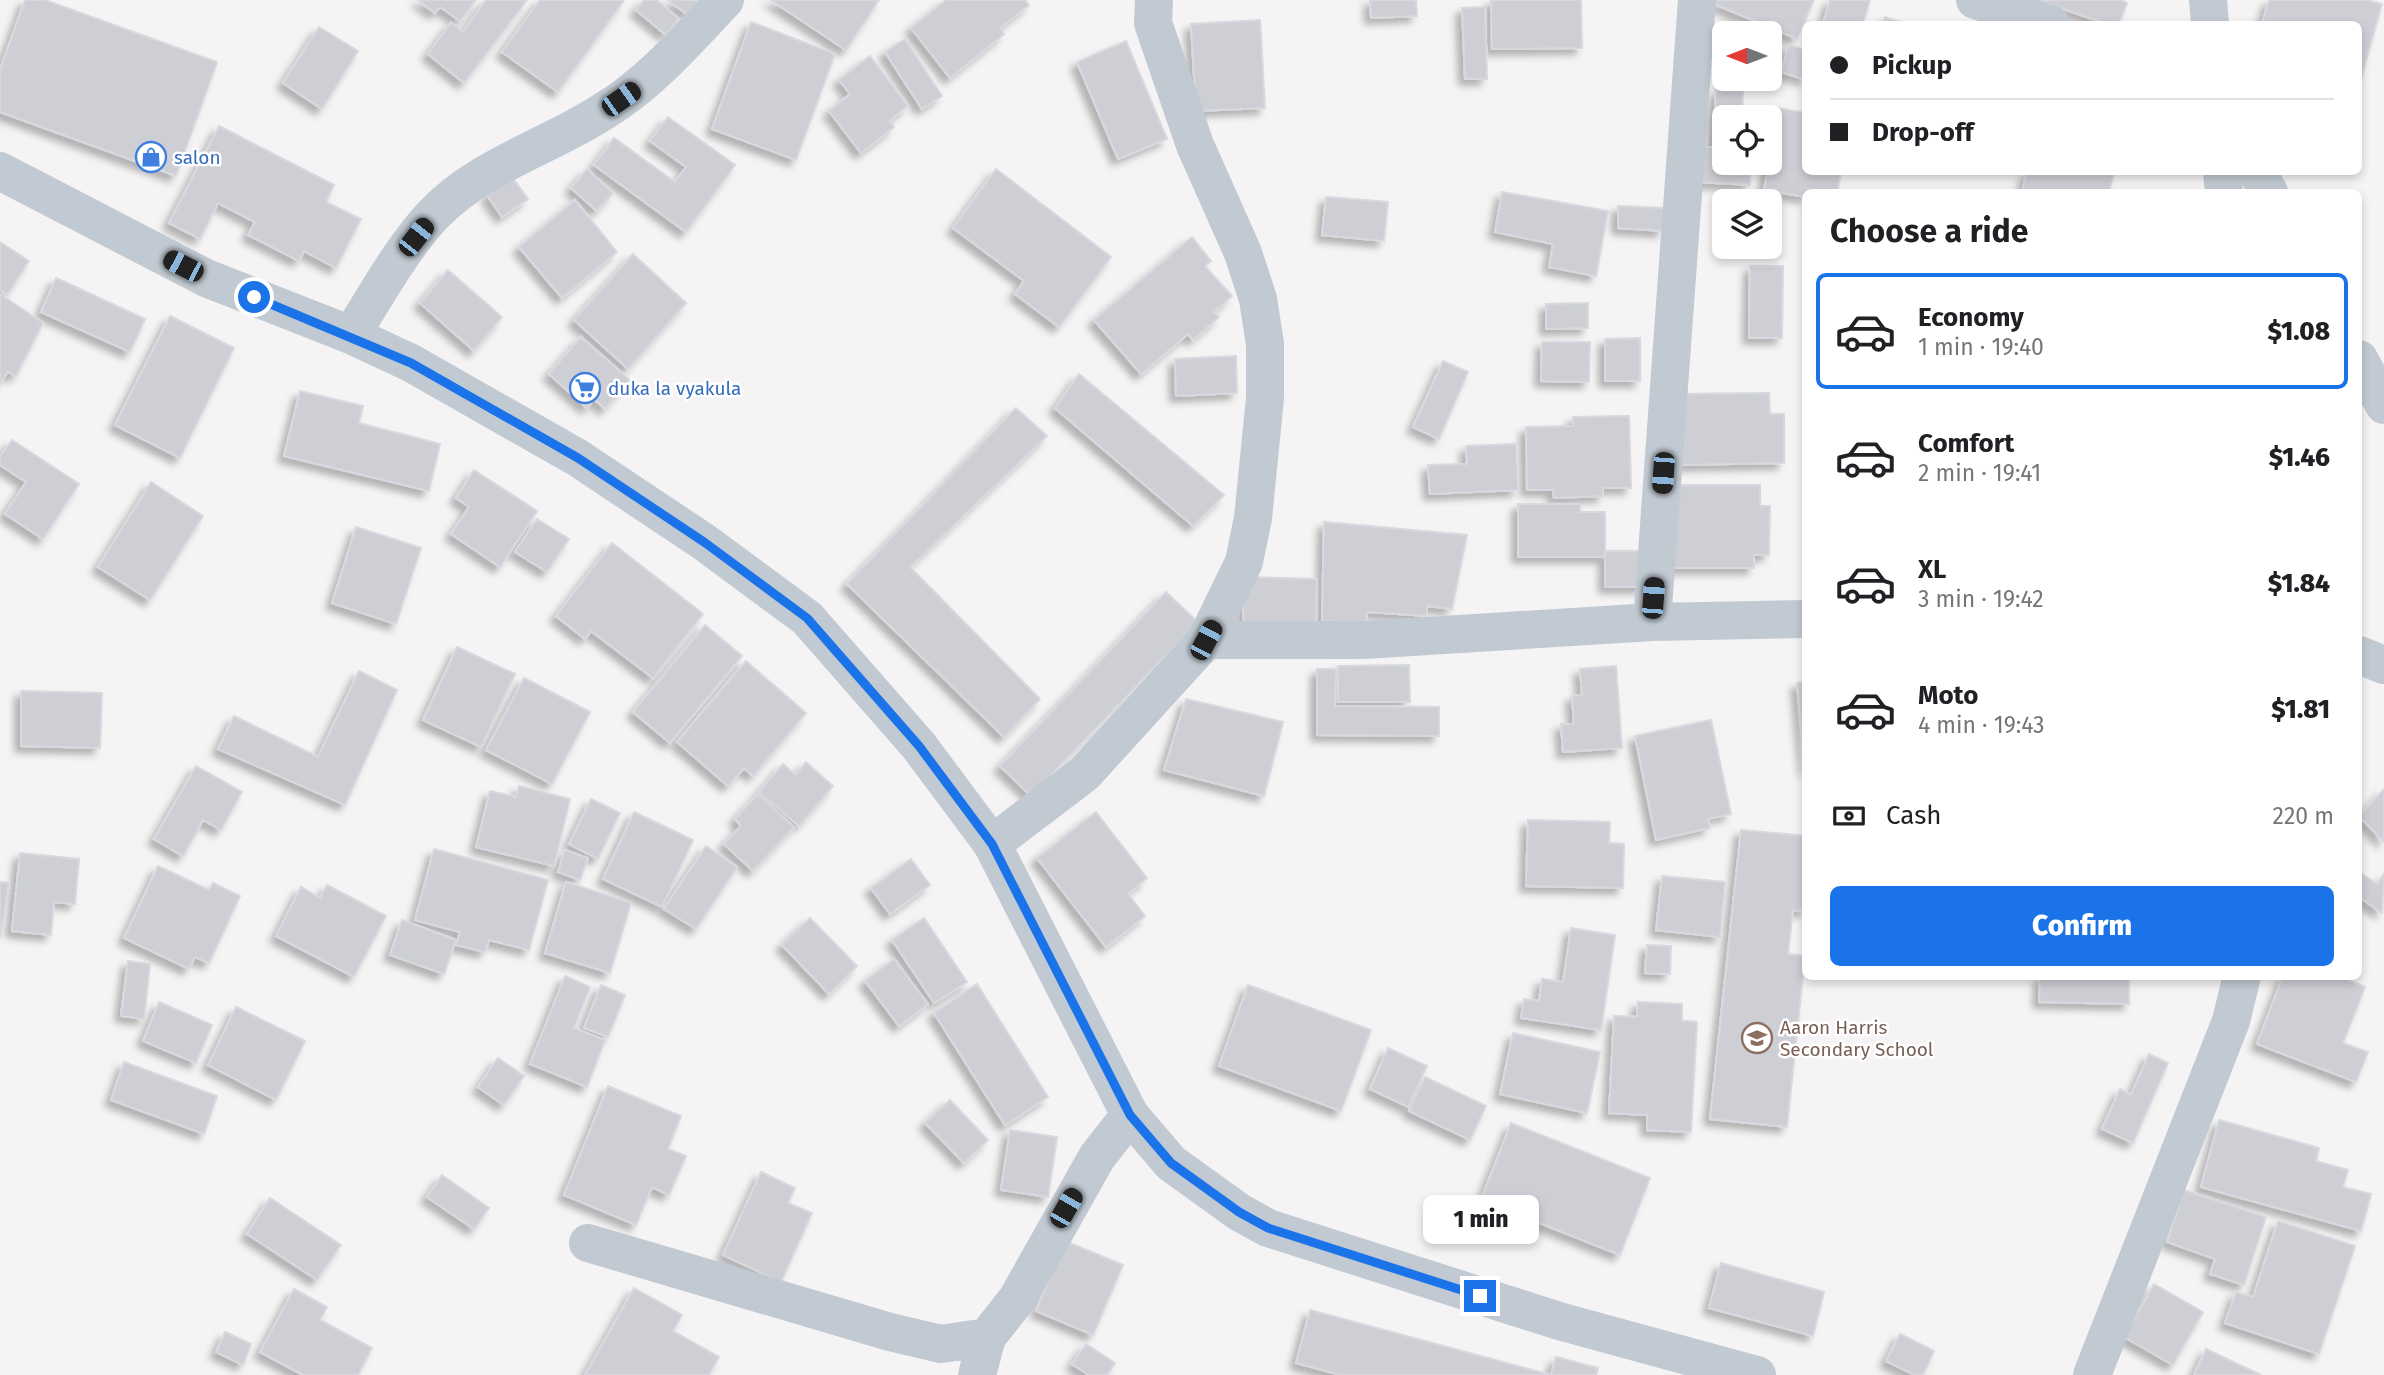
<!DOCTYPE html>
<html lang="en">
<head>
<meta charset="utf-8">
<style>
	:root { --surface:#fff; --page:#f6f6f6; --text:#202124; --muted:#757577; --line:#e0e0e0; --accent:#1a73e8 }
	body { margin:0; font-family:"Fira Sans",sans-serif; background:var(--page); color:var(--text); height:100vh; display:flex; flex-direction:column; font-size:26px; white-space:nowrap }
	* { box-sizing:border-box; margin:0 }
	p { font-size:23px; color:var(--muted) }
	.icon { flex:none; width:38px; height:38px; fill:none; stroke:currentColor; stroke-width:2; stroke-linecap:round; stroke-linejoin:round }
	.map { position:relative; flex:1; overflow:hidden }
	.sheet { position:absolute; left:1802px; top:189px; width:560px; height:791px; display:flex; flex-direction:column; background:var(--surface); border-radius:10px; box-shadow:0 4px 10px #0003 }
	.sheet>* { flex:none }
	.guide { position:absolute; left:1802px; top:21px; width:560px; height:154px; border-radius:10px; box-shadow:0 4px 10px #0003; display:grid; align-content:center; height:154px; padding:0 28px; background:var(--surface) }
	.needle { width:46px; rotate:270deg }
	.buttons { position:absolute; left:1712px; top:21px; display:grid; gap:14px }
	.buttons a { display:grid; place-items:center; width:70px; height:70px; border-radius:10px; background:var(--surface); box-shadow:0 4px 10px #0003; font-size:35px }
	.end { position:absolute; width:32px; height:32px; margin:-16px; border:9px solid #1a73e8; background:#fff; box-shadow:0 0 0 4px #fff }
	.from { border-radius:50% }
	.bubble { position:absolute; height:49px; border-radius:10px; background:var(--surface); box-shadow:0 4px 10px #0003; font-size:23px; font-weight:800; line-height:49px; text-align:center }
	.car { position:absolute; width:21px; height:42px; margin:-21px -10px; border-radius:9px; box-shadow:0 0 5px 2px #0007; background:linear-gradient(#222 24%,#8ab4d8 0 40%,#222 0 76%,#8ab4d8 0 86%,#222 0) }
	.guide b { display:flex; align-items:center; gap:24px; height:66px; font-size:26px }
	.guide b+b { border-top:2px solid var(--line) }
	.guide i { width:18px; height:18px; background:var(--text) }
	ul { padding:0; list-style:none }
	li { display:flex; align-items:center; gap:21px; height:116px; margin:0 14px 10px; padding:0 14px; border:4px solid transparent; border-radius:10px }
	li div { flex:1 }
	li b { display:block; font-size:26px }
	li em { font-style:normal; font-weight:800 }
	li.current { border-color:var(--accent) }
	li>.icon { width:63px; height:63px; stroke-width:1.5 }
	h2 { padding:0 28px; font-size:32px; line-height:84px }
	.pay { display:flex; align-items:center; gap:18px; height:77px; padding:0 28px; font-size:26px }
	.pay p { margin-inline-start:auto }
	.primary-button { display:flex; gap:14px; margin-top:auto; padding:14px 28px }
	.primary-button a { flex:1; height:80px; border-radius:10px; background:var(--accent); color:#fff; font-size:28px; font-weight:800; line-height:80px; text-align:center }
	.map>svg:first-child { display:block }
	.building { fill:#cdcfd5; stroke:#d7d9de; stroke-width:2; filter:url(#shadow) }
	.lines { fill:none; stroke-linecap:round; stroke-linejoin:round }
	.minor { stroke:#c1cad2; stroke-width:38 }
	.tertiary { stroke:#c1cad2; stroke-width:38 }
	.route { stroke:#1a73e8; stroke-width:9 }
	.labels { text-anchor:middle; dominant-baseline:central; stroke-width:5; stroke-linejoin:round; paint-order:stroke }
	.shop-label { font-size:19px; fill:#366cbe; stroke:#fff; text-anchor:start }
	.education-label { font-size:19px; fill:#785e54; stroke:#fff; text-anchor:start }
</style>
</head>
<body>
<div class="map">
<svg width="2384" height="1375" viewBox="0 0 2384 1375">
	<defs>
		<filter id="shadow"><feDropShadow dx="-6" dy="6" stdDeviation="3.5" flood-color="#0004"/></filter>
	</defs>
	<rect width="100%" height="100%" fill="#f5f3f3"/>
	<path class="building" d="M 25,0 L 45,0 L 217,62 L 176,176 L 0,112 L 0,70 Z
		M 418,0 L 476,0 L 460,21 L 440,7 L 435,13 Z
		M 486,0 L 527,0 L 464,83 L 428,54 L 451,23 L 463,32 Z
		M 540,0 L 624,0 L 558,92 L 502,52 Z
		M 644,0 L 657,0 L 679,19 L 666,35 L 636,10 Z
		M 668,0 L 699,0 L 688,15 Z
		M 771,0 L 879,0 L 846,50 Z
		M 946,0 L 1025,0 L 1029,5 L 1000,28 L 1004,34 L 950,78 L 911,28 Z
		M 1370,0 L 1416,0 L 1417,16 L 1371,18 Z
		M 1491,0 L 1581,0 L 1582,48 L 1492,49 Z
		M 1705,0 L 1814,0 L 1797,39 Z
		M 1830,0 L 1870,0 L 1863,24 L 1823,24 Z
		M 2037,0 L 2120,0 L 2127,3 L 2119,24 L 2107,24 Z
		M 2269,0 L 2367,0 L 2382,4 L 2359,86 L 2359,24 L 2262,24 Z
		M 1485,7 L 1487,79 L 1465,79 L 1462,8 Z
		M 1885,17 L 1907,24 L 1883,24 Z
		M 1260,20 L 1265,108 L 1196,111 L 1191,24 Z
		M 751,22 L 835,54 L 796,160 L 712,129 Z
		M 319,27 L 358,51 L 322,109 L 283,83 Z
		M 905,39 L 942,96 L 922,109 L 885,52 Z
		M 1126,41 L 1167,139 L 1118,159 L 1077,62 Z
		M 1789,45 L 1806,50 L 1806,80 L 1781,72 Z
		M 870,56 L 908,106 L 889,121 L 894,127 L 861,153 L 829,111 L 850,94 L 839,80 Z
		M 1716,90 L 1743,91 L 1742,117 L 1724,117 L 1724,163 L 1751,163 L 1750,185 L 1697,182 L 1699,147 L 1713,147 Z
		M 1778,108 L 1806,113 L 1806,172 L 1841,172 L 1837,192 L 1806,192 L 1806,197 L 1764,190 Z
		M 668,117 L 735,165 L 686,232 L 594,165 L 614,138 L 675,182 L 686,167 L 650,141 Z
		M 219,126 L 334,185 L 326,202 L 361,219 L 336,268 L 304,251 L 299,261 L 248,235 L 255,222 L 218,203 L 200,239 L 169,223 Z
		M 587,169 L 613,193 L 597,211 L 571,188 Z
		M 996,169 L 1111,257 L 1059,327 L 1015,294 L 1024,281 L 953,228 Z
		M 2027,172 L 2114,172 L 2109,192 L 2022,192 Z
		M 512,177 L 528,199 L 502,217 L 487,195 Z
		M 1502,192 L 1608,211 L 1596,276 L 1549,267 L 1553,244 L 1495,232 Z
		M 1326,197 L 1388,202 L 1384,241 L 1322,235 Z
		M 575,200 L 617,252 L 562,298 L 519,247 Z
		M 1618,206 L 1664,208 L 1663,231 L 1618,228 Z
		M 1192,237 L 1211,261 L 1205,266 L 1232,296 L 1214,312 L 1219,317 L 1193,340 L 1188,334 L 1141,374 L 1094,320 Z
		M 0,242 L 29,261 L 7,295 L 0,290 Z
		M 633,254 L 686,303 L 628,369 L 574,320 Z
		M 1750,266 L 1783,266 L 1782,338 L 1749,338 Z
		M 448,270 L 502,317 L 474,351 L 420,303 Z
		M 56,278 L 145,319 L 130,352 L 41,312 Z
		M 0,294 L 43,323 L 16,376 L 8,372 L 0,383 Z
		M 1588,303 L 1588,328 L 1546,329 L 1546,304 Z
		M 170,316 L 234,348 L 180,458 L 115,425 Z
		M 581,337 L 630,380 L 605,409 L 594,399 L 587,408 L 549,374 Z
		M 1640,338 L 1640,381 L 1605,381 L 1605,339 Z
		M 1542,342 L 1590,342 L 1589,382 L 1541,381 Z
		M 1236,356 L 1237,393 L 1176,396 L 1175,359 Z
		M 1443,361 L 1468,372 L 1439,439 L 1413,427 Z
		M 1079,374 L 1224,495 L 1193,526 L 1055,408 Z
		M 300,391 L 363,406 L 359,423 L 440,444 L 429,491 L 284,456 Z
		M 1769,393 L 1770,414 L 1784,414 L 1784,463 L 1677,465 L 1676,394 Z
		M 1016,408 L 1047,436 L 910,567 L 1040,699 L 1004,737 L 847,584 Z
		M 1629,416 L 1631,488 L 1603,488 L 1603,496 L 1554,498 L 1553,490 L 1527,490 L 1526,427 L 1573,426 L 1573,417 Z
		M 12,440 L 79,484 L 43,539 L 5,514 L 26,482 L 0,465 L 0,457 Z
		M 1516,444 L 1518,490 L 1430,494 L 1428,465 L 1467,464 L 1466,446 Z
		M 474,470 L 537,511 L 500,567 L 451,534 L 469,507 L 456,498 Z
		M 151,482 L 203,516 L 150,600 L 98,567 Z
		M 1669,485 L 1760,485 L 1760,506 L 1770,506 L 1769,555 L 1754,555 L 1754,568 L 1669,568 Z
		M 1518,504 L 1580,504 L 1580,512 L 1605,512 L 1605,557 L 1518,557 Z
		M 537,519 L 569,539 L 547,572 L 515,552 Z
		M 1324,522 L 1467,535 L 1452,609 L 1427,606 L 1427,616 L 1367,612 L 1366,624 L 1322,621 Z
		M 356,527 L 421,548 L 396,624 L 332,603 Z
		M 612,543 L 703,614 L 653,678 L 591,631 L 585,639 L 556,616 Z
		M 1605,551 L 1644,551 L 1644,587 L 1605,587 Z
		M 1244,577 L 1317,579 L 1316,628 L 1243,626 Z
		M 1166,592 L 1198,622 L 1031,796 L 1000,766 Z
		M 705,625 L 742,656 L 670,743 L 633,712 Z
		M 457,647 L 515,674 L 481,747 L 423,720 Z
		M 746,661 L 806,713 L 753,776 L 744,768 L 728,786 L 677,742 Z
		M 1409,665 L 1410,702 L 1338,702 L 1338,666 Z
		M 1616,666 L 1622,748 L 1563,752 L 1561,724 L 1574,724 L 1572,696 L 1582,695 L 1580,669 Z
		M 1317,669 L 1336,669 L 1335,706 L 1439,707 L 1439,736 L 1317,735 Z
		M 359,671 L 397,690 L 345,805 L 218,749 L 234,716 L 318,757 Z
		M 524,678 L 590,712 L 552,784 L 486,750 Z
		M 1806,682 L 1806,770 L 1805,770 L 1797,683 Z
		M 21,691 L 102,693 L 100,748 L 21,746 Z
		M 1186,699 L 1283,722 L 1264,796 L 1164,770 Z
		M 1711,720 L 1731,814 L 1708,819 L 1710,828 L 1656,840 L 1635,736 Z
		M 806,762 L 833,786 L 799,826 L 759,792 L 783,764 L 796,775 Z
		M 196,766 L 242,792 L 221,830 L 203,820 L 183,856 L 154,839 Z
		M 519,786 L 570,799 L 554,866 L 476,847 L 490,791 L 516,797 Z
		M 2384,789 L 2384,842 L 2359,816 Z
		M 758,794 L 794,827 L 753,871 L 724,844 L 741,826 L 735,819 Z
		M 591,799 L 620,813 L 598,859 L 569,844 Z
		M 634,812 L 693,840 L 662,907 L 603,879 Z
		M 1096,812 L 1147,878 L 1128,894 L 1145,916 L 1106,947 L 1037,858 Z
		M 1528,820 L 1610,822 L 1609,843 L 1624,844 L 1623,888 L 1526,886 Z
		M 1741,830 L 1806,836 L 1806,911 L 1793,910 L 1788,954 L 1805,956 L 1787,1127 L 1710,1119 Z
		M 706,846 L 737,867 L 696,929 L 664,909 Z
		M 434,849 L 548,880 L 529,950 L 489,940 L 485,952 L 456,945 L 460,932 L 415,920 Z
		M 565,850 L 588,858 L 580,880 L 558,872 Z
		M 20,853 L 79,859 L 75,904 L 54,902 L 51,935 L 12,931 Z
		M 911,859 L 930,885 L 890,914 L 871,888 Z
		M 158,866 L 209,890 L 213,883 L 240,896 L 209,963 L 195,957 L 189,969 L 124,938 Z
		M 2361,873 L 2377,884 L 2384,874 L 2382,913 L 2359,897 Z
		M 1662,876 L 1725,882 L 1720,937 L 1656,930 Z
		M 0,882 L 9,883 L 0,938 Z
		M 566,882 L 631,903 L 610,973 L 545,953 Z
		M 327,885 L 386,916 L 354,977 L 276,936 L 301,887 L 320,898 Z
		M 810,918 L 857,966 L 829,994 L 782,945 Z
		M 924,918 L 967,982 L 934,1003 L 892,940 Z
		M 402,920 L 456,940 L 444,974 L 390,955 Z
		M 1571,928 L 1615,935 L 1601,1030 L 1521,1018 L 1524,999 L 1539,1001 L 1542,979 L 1563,982 Z
		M 1647,945 L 1671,946 L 1670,974 L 1645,973 Z
		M 894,959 L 928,1004 L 899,1026 L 865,981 Z
		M 128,961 L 150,964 L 144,1019 L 121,1016 Z
		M 565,976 L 590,987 L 574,1028 L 605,1040 L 587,1087 L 530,1064 Z
		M 2040,976 L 2129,976 L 2129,1004 L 2039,1002 Z
		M 2283,976 L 2339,976 L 2365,987 L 2343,1043 L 2368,1052 L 2356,1082 L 2257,1044 Z
		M 977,984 L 1048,1097 L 1005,1125 L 934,1013 Z
		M 601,985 L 625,995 L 608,1037 L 584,1028 Z
		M 1248,985 L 1371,1030 L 1341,1111 L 1219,1066 Z
		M 159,1002 L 212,1025 L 196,1063 L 143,1041 Z
		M 1638,1002 L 1682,1004 L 1682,1021 L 1697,1022 L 1691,1132 L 1647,1130 L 1647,1115 L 1609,1113 L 1614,1016 L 1637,1017 Z
		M 236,1007 L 305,1041 L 276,1100 L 208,1065 Z
		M 1513,1033 L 1600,1052 L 1587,1113 L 1500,1094 Z
		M 1388,1048 L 1427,1066 L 1408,1107 L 1370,1089 Z
		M 2149,1054 L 2168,1063 L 2133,1143 L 2102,1129 L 2120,1089 L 2131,1095 Z
		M 498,1058 L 524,1076 L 504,1105 L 478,1087 Z
		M 124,1062 L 217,1096 L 204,1134 L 111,1100 Z
		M 1425,1077 L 1486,1106 L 1470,1140 L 1409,1111 Z
		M 608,1086 L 681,1116 L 668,1149 L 686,1156 L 669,1195 L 652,1187 L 636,1225 L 564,1195 Z
		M 950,1100 L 988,1140 L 964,1163 L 925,1123 Z
		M 2219,1120 L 2319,1148 L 2316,1161 L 2348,1170 L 2343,1187 L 2371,1194 L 2361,1231 L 2201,1187 Z
		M 1511,1123 L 1650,1178 L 1620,1255 L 1481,1200 Z
		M 1010,1130 L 1057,1137 L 1048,1197 L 1001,1190 Z
		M 761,1172 L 795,1188 L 788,1203 L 812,1213 L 781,1282 L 723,1255 Z
		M 442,1175 L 489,1208 L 474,1229 L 427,1197 Z
		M 2184,1190 L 2266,1217 L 2244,1285 L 2210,1274 L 2215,1259 L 2167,1242 Z
		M 270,1198 L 341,1245 L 317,1280 L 247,1234 Z
		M 2278,1221 L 2355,1246 L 2319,1354 L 2225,1323 L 2236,1292 L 2253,1297 Z
		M 1065,1241 L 1123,1265 L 1093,1335 L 1036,1311 Z
		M 1721,1263 L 1824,1292 L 1813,1336 L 1709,1308 Z
		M 2154,1284 L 2203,1312 L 2173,1365 L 2124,1337 Z
		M 634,1288 L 682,1315 L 673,1331 L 719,1357 L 709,1375 L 585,1375 Z
		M 294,1289 L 327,1307 L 320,1320 L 372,1348 L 358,1375 L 303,1375 L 260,1352 Z
		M 1310,1310 L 1551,1375 L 1341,1375 L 1296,1363 Z
		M 225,1332 L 251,1344 L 243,1365 L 216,1352 Z
		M 1900,1334 L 1934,1351 L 1923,1375 L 1915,1375 L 1886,1361 Z
		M 1086,1344 L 1115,1363 L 1107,1375 L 1089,1375 L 1072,1364 Z
		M 2206,1349 L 2261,1375 L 2194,1375 Z
		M 1556,1357 L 1598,1368 L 1596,1375 L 1551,1375 Z"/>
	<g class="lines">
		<path class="minor" d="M 1975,0 L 2051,24
			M 2208,0 L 2210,24
			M 2222,172 L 2224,192
			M 2257,172 L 2269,192
			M 351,335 C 376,296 400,251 432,216 C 480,165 547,148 604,111 C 651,82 687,40 725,0
			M 2359,359 L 2384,405
			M 1652,622 L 1697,0
			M 1206,640 L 1364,640 L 1652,622 L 1806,619
			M 2359,655 L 2384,665
			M 992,844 L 1084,774 L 1206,640 L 1244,562 L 1253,518 L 1265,398 L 1265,344 L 1258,299 L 1243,253 L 1195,145 L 1153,23 L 1154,0
			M 588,1243 L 890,1332 L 941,1344 L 987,1337 L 1017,1299 L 1097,1157 L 1130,1115
			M 977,1375 L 987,1337
			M 2092,1375 L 2231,1021 L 2242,976"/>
		<path class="tertiary" d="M 0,171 L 206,278 L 351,335 L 411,363 L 578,458 L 704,542 L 807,618 L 919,746 L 992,844 L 1130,1115 L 1171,1163 L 1239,1212 L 1268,1228 L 1559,1321 L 1757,1375"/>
	</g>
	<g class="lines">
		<path class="route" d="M 254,297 L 411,363 L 578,458 L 704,542 L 807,618 L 919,746 L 992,844 L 1130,1115 L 1171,1163 L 1239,1212 L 1268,1228 L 1480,1296"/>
	</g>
	<defs>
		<g id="shop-ring" transform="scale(1.575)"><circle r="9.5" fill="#fff" stroke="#3f7fe0" stroke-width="1.5"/><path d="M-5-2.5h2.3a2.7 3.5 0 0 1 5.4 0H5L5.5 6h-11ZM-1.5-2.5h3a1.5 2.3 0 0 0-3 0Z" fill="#3f7fe0"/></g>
		<g id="supermarket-ring" transform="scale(1.575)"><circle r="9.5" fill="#fff" stroke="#3f7fe0" stroke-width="1.5"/><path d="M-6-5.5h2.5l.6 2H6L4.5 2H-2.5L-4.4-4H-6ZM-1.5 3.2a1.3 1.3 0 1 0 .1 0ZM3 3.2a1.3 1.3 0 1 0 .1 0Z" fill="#3f7fe0"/></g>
		<g id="school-ring" transform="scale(1.575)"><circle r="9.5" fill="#fff" stroke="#8d6e63" stroke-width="1.5"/><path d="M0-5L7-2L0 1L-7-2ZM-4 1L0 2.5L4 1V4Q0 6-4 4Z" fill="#8d6e63"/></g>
	</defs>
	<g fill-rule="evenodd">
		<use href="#shop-ring" x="151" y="157"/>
		<use href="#supermarket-ring" x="585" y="388"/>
		<use href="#school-ring" x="1757" y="1038"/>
	</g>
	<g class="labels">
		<g class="shop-label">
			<text x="174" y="157">salon</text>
			<text x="608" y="388">duka la vyakula</text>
		</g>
		<g class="education-label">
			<text x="1780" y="1027">Aaron Harris<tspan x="1780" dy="22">Secondary School</tspan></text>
		</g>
	</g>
</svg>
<div class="buttons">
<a><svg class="needle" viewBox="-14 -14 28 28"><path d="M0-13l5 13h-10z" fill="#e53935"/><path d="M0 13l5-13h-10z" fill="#757577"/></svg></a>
<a><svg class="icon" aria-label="locate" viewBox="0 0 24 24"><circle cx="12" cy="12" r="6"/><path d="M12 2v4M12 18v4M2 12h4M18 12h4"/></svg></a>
<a><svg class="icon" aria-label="layers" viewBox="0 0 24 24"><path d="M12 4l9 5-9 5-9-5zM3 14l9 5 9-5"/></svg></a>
</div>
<i class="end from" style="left:254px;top:297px"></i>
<i class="end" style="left:1480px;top:1296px"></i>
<div class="bubble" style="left:1423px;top:1195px;width:116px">1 min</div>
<i class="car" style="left:621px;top:99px;rotate:55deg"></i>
<i class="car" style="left:416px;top:237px;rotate:38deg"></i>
<i class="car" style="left:183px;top:266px;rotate:297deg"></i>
<i class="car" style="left:1663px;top:473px;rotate:184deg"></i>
<i class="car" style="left:1653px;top:598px;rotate:4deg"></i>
<i class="car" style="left:1206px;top:640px;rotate:28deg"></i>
<i class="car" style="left:1066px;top:1208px;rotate:30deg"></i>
<div class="guide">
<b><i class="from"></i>Pickup</b>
<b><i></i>Drop-off</b>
</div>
<section class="sheet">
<h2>Choose a ride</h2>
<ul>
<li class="current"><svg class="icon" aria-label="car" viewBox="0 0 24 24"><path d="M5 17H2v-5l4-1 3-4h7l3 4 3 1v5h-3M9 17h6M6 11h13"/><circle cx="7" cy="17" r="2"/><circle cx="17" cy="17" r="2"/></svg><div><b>Economy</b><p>1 min · 19:40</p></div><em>$1.08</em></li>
<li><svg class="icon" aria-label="car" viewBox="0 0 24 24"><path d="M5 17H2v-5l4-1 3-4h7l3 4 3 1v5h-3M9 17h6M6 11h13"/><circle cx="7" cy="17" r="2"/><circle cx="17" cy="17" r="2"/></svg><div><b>Comfort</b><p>2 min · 19:41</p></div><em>$1.46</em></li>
<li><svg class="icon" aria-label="car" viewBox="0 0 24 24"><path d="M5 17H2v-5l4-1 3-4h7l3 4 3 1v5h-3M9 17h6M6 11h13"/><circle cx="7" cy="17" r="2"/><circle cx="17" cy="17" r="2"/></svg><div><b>XL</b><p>3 min · 19:42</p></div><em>$1.84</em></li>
<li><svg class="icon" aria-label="car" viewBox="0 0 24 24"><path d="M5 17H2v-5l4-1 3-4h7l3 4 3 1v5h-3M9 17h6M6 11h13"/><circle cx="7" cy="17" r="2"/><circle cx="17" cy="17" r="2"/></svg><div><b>Moto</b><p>4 min · 19:43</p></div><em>$1.81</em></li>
</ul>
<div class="pay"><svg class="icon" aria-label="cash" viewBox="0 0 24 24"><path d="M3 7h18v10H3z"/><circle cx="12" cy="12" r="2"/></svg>Cash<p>220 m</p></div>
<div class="primary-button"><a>Confirm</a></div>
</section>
</div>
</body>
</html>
